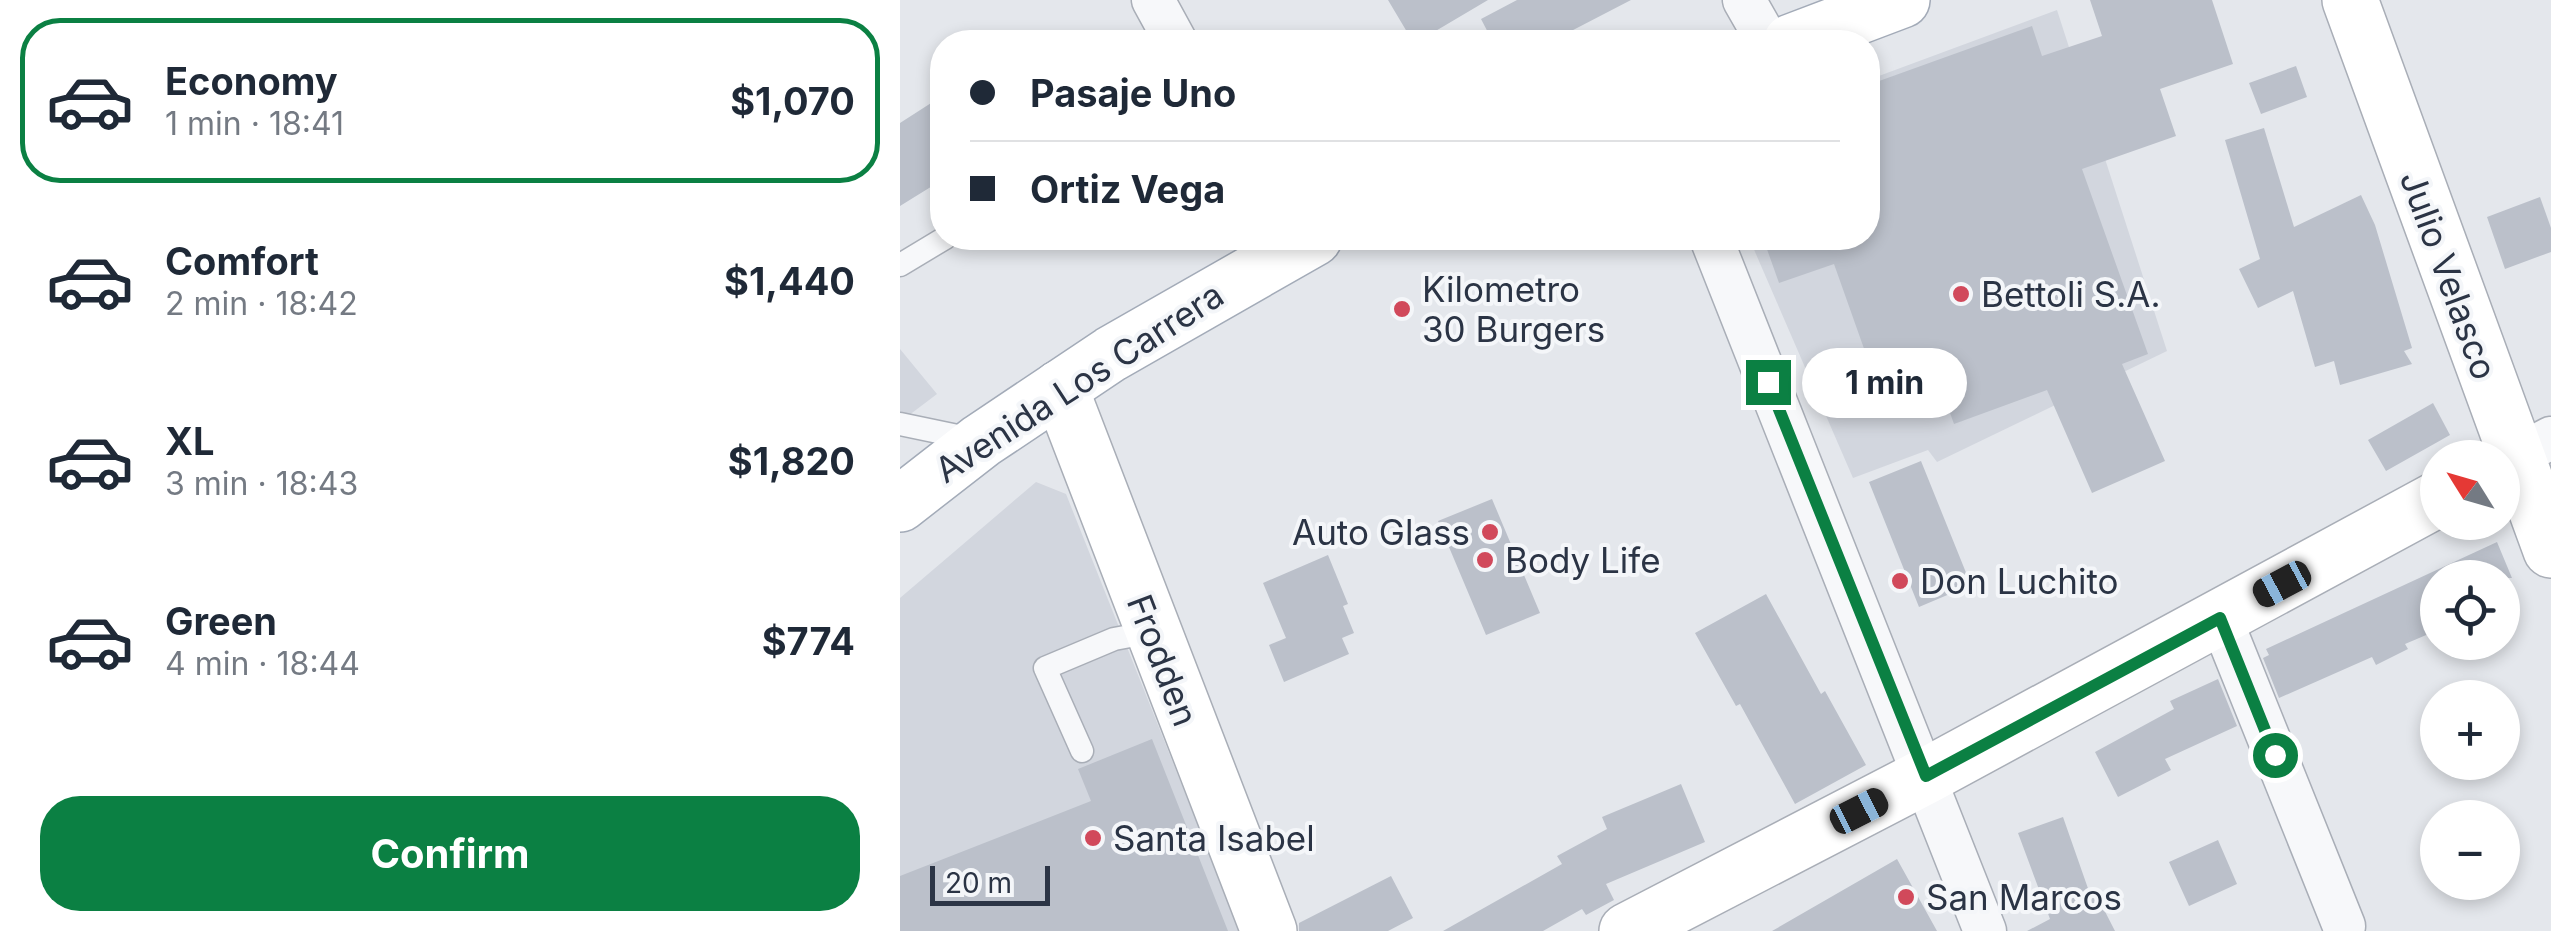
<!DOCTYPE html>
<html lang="en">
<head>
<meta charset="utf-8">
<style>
	:root { --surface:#fff; --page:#f2f2f3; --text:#1f2937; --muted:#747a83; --line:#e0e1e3; --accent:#0b8043 }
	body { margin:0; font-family:Inter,sans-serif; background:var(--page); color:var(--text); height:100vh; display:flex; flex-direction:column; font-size:38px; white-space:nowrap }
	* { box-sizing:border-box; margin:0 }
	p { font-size:32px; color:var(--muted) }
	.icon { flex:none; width:55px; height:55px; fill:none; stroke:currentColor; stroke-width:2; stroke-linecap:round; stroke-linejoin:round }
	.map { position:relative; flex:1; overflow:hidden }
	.panel { display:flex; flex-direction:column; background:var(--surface); width:900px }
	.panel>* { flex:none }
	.banner { position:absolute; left:30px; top:30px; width:950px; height:220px; border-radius:40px; box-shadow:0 5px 15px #0003; display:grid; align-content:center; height:220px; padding:0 40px; background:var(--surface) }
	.needle { width:65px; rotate:307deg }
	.buttons { position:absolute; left:1520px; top:440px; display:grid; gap:20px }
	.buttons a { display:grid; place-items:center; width:100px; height:100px; border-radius:50%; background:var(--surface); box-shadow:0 5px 15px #0003; font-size:50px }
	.scale { position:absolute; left:30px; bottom:25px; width:120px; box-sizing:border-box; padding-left:10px; border:5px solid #2b3445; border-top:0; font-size:28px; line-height:35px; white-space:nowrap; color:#2b3445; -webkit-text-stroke:8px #f4f6f9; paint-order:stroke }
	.end { position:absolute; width:45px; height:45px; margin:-22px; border:12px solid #0b8043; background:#fff; box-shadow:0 0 0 5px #fff }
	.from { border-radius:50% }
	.bubble { position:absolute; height:70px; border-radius:35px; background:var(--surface); box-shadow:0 5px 15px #0003; font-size:32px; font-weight:700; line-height:70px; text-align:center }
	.car { position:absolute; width:30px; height:60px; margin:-30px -15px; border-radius:12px; box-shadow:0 0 8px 2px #0007; background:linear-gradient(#222 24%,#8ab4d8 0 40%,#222 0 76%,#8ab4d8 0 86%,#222 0) }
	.banner b { display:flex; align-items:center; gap:35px; height:95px; font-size:38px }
	.banner b+b { border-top:2px solid var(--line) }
	.banner i { width:25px; height:25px; background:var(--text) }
	ul { padding:18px 0 0; list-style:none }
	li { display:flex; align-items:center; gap:30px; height:165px; margin:0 20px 15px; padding:0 20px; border:5px solid transparent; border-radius:40px }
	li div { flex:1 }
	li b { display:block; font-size:38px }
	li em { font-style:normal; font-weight:700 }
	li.selected { border-color:var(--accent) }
	li>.icon { width:90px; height:90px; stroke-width:1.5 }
	.cta { display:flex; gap:20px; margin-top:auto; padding:20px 40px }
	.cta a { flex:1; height:115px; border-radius:40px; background:var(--accent); color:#fff; font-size:40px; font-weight:700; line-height:115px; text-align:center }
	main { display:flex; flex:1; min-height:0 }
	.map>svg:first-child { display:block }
	.built { fill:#d2d6de }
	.building { fill:#bbc0ca }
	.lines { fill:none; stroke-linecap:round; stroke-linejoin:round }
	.lane-casing { stroke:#a9aeb7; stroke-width:25 }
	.street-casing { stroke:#a9aeb7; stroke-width:45 }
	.secondary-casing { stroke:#a9aeb7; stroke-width:58 }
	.primary-casing { stroke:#a3abb8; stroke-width:58 }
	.lane { stroke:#f7f8fa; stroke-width:22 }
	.street { stroke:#f7f8fa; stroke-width:42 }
	.secondary { stroke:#fff; stroke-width:55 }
	.primary { stroke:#fff; stroke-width:55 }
	.route { stroke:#0b8043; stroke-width:12 }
	.poi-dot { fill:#d1495b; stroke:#f4f6f9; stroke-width:4 }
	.labels { text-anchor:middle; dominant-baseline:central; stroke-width:8; stroke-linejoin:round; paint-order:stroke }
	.street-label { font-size:35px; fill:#2b3445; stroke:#f4f6f9 }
	.poi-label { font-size:35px; fill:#2b3445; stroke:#f4f6f9; text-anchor:start }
</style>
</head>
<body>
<main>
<section class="panel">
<ul>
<li class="selected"><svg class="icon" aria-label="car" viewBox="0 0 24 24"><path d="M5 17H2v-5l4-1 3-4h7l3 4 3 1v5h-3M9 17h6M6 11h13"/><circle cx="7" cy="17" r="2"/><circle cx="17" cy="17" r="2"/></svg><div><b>Economy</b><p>1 min · 18:41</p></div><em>$1,070</em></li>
<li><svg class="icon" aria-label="car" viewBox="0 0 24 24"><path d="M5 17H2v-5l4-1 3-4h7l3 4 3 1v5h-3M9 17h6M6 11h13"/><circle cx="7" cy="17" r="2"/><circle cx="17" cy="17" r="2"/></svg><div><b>Comfort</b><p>2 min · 18:42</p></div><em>$1,440</em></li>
<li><svg class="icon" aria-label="car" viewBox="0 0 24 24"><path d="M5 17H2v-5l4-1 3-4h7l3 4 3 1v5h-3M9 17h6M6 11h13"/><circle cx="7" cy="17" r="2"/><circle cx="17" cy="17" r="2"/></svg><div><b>XL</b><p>3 min · 18:43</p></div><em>$1,820</em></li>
<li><svg class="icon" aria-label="car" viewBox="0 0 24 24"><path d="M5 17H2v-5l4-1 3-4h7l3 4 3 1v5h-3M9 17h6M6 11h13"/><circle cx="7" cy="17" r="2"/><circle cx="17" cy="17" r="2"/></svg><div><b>Green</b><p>4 min · 18:44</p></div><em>$774</em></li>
</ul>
<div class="cta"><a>Confirm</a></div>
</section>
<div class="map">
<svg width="1651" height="931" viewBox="0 0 1651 931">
	<rect width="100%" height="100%" fill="#e4e7ec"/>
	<path class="built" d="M 1157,10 L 1267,351 L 1037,462 L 1028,450 L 953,478 L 849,238 L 968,238 L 968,80 Z
		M 0,349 L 37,394 L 0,422 Z
		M 136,482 L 166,494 L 340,931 L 0,931 L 0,598 Z"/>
	<path class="building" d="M 488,0 L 588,0 L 517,42 L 513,42 Z
		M 617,0 L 731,0 L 650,42 L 593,42 L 581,19 Z
		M 1190,0 L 1312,0 L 1333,64 L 1260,89 L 1276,136 L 1182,169 L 1248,354 L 1222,364 L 1265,461 L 1192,493 L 1147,390 L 1054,424 L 1029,354 L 973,374 L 934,264 L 879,283 L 863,238 L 968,238 L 968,85 L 1132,26 L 1142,56 L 1202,36 Z
		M 1396,66 L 1407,97 L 1361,114 L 1349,83 Z
		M 42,96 L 42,180 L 0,206 L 0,123 Z
		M 1364,128 L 1394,227 L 1461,195 L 1475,225 L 1512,348 L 1504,351 L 1512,364 L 1440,385 L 1434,361 L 1415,367 L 1393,291 L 1358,308 L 1339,269 L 1360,259 L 1325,140 Z
		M 1640,197 L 1651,228 L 1651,252 L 1605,269 L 1587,217 Z
		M 1533,403 L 1550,435 L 1486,471 L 1468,440 Z
		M 1021,461 L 1071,585 L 1019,607 L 969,482 Z
		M 592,499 L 640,613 L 586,635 L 538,521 Z
		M 1597,542 L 1612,578 L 1538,578 L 1538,630 L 1505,644 L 1508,649 L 1476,665 L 1472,657 L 1379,698 L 1363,658 L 1369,655 L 1366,649 Z
		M 428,555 L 448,604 L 443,606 L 454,633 L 442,638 L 449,654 L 384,682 L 369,645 L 386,638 L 363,583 Z
		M 866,594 L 921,694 L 925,691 L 966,765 L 895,804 L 840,704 L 836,706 L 795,633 Z
		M 1318,679 L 1337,726 L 1265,759 L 1271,770 L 1218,797 L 1195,752 L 1274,709 L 1270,701 Z
		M 252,739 L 328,931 L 0,931 L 0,876 L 191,801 L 178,769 Z
		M 781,784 L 805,842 L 706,884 L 714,900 L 686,915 L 682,909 L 643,931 L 543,931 L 662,864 L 657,856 L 707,829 L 702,817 Z
		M 1163,817 L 1191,897 L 1196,894 L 1215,931 L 1127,931 L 1150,919 L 1118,833 Z
		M 1318,840 L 1337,884 L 1289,906 L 1269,862 Z
		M 997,859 L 1037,931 L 872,931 Z
		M 491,876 L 513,918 L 488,931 L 399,931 L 399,923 Z"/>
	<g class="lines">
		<g class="lane-casing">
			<path id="lane" d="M 0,265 L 45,238
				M 0,424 L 72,439
				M 182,751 L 145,668 L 214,639 L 252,632"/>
		</g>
		<g class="street-casing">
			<path id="street" d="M 253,0 L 276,42
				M 844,0 L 868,42
				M 811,238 L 1085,931
				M 1615,457 L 1651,438
				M 1320,617 L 1444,926"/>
		</g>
		<g class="secondary-casing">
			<path id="secondary" d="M 1450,0 L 1651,550
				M 160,388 L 369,931
				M 727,931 L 1026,776 L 1538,499"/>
		</g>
		<g class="primary-casing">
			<path id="primary" d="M 891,42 L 1002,0
				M 0,504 L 81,441 L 211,354 L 414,238"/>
		</g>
		<use href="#lane" class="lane"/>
		<use href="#street" class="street"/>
		<use href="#secondary" class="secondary"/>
		<use href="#primary" class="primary"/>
	</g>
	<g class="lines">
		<path class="route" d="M 868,382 L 1026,776 L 1320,618 L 1375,755"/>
	</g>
	<g class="poi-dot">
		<circle cx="1061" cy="294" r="10"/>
		<circle cx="502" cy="309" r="10"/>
		<circle cx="590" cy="532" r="10"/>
		<circle cx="585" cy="560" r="10"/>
		<circle cx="1000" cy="581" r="10"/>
		<circle cx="193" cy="838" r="10"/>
		<circle cx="1006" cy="897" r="10"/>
	</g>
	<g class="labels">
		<g class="street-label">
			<text transform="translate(1549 275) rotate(70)">Julio Velasco</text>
			<text transform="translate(179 382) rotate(-33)">Avenida Los Carrera</text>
			<text transform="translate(263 660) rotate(69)">Frodden</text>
		</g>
		<g class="poi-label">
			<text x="522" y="289">Kilometro<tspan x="522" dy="40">30 Burgers</tspan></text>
			<text x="1081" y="294">Bettoli S.A.</text>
			<text x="570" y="532" text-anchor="end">Auto Glass</text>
			<text x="605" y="560">Body Life</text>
			<text x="1020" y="581">Don Luchito</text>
			<text x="213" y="838">Santa Isabel</text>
			<text x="1026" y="897">San Marcos</text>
		</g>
	</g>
</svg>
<div class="buttons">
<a><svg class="needle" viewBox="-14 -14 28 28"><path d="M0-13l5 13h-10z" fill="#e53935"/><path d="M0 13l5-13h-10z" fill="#747a83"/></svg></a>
<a><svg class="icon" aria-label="locate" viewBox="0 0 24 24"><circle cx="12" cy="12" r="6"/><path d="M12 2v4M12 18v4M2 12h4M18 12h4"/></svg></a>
<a>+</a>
<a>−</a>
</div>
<div class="scale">20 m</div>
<i class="end from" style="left:1375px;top:755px"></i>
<i class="end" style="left:868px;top:382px"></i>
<div class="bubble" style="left:902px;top:348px;width:165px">1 min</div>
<i class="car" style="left:1382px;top:584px;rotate:242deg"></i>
<i class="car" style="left:959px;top:811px;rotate:63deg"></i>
<div class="banner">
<b><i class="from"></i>Pasaje Uno</b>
<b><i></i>Ortiz Vega</b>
</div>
</div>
</main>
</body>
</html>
